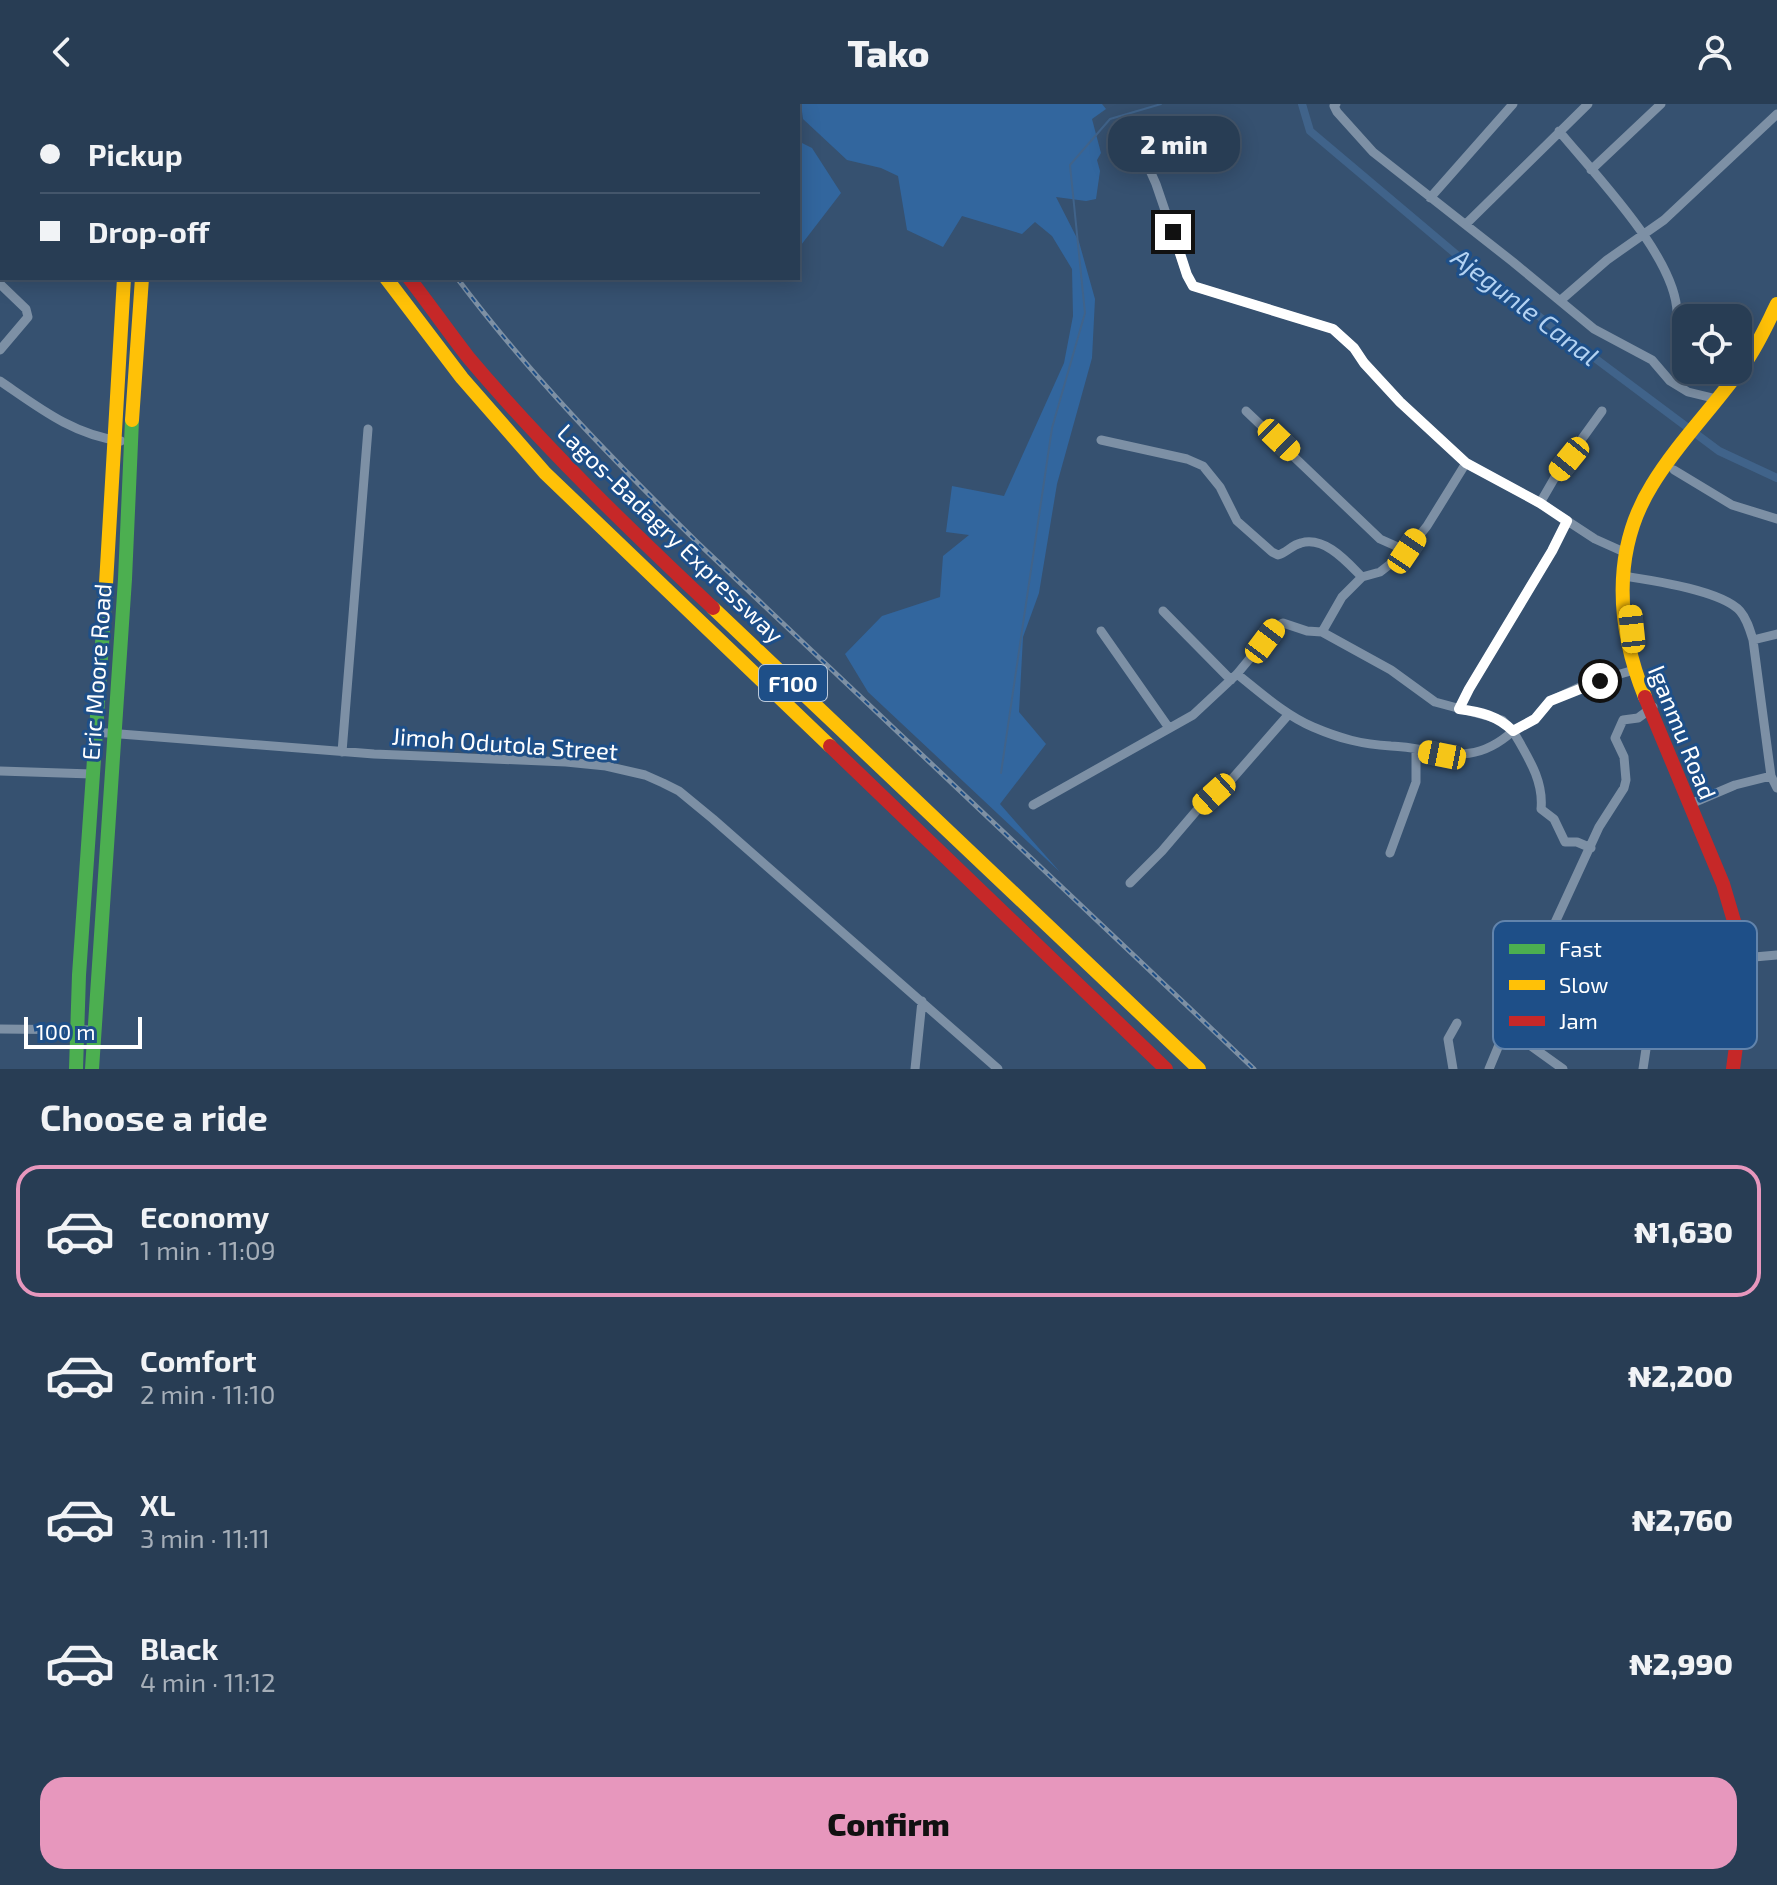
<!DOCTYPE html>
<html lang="en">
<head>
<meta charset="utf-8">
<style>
	:root { --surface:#283d54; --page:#34485e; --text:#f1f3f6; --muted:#a5aeb8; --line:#44566b; --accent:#e797bd }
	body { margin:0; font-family:"Exo 2",sans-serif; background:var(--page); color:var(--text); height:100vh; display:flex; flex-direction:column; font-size:30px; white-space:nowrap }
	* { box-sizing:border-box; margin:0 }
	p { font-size:26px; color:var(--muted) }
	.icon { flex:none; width:44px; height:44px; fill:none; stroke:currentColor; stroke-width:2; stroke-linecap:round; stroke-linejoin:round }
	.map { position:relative; height:965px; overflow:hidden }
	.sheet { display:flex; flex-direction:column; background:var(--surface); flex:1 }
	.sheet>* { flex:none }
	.guide { position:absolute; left:0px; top:0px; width:800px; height:176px; box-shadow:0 4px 20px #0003,0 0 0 2px var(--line); display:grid; align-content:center; height:176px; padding:0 40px; background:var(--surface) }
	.buttons { position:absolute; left:1672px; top:200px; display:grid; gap:16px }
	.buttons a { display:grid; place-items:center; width:80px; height:80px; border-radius:16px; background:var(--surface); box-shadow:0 4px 20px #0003,0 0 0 2px var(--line); font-size:40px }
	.scale { position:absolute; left:24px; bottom:20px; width:118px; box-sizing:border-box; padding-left:8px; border:4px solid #fff; border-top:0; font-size:22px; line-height:28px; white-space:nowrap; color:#fff; -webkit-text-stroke:6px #1e4f88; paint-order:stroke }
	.end { position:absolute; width:36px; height:36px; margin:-18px; border:10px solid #fff; background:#111; box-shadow:0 0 0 4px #111 }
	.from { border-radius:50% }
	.bubble { position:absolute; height:56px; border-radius:24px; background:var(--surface); box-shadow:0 4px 20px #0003,0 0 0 2px var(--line); font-size:26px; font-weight:800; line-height:56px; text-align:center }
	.car { position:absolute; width:24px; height:48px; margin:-24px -12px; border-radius:10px; box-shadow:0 0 6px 2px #0007; background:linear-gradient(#f5c518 24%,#345 0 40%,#f5c518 0 76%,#345 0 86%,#f5c518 0) }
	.guide b { display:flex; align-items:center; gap:28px; height:76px; font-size:30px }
	.guide b+b { border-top:2px solid var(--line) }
	.guide i { width:20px; height:20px; background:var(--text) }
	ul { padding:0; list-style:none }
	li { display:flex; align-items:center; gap:24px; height:132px; margin:0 16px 12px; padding:0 24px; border:4px solid transparent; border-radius:24px }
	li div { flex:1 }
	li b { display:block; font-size:30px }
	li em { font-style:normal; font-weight:800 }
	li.active { border-color:var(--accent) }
	li>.icon { width:72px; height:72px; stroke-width:1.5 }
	h2 { padding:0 40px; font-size:36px; line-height:96px }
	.primary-button { display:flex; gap:16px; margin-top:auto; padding:16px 40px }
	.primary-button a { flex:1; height:92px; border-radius:24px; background:var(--accent); color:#111; font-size:32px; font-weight:800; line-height:92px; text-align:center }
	header { display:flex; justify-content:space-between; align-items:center; height:104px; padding:0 40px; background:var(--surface); font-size:36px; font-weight:800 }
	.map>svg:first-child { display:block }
	.grass { fill:#32669e }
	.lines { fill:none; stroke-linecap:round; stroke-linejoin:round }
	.stream { stroke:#40638a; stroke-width:2 }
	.canal { stroke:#40638a; stroke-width:8 }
	.street { stroke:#7d90a5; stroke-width:9 }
	.fast { stroke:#4caf50; stroke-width:14 }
	.slow { stroke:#ffc107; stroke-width:14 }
	.jam { stroke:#c62828; stroke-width:14 }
	.rail-casing { stroke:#7d90a4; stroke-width:5 }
	.rail { stroke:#1e4f88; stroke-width:2; stroke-dasharray:6; stroke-linecap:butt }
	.route { stroke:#fff; stroke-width:10 }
	.labels { text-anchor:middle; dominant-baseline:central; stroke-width:6; stroke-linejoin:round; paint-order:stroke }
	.shield { fill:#1e4f88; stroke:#bccadb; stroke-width:2 }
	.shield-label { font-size:22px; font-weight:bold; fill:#fff }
	.street-label { font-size:24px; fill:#fff; stroke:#1e4f88 }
	.water-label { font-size:26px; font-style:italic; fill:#b3d2f2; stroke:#1e4f88 }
	.key { fill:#1e4f88; stroke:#6284ac; stroke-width:2 }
	.key-label { font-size:22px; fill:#fff }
</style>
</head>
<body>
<header><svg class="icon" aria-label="back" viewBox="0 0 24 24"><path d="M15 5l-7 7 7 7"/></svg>Tako<svg class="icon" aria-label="person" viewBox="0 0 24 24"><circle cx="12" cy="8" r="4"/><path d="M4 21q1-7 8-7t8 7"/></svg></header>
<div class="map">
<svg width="1777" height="965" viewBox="0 0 1777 965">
	<rect width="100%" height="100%" fill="#365170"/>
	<path class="grass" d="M 801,0 L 1102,0 L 1106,5 L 1092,15 L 1101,49 L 1097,56 L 1100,67 L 1096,95 L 1086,97 L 1056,93 L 1079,138 L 1095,195 L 1092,254 L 1057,380 L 1039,489 L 1023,533 L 1019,608 L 1046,640 L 1000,700 L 1060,768 L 868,588 L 845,550 L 882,512 L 940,493 L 943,452 L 969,431 L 946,428 L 952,382 L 1004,392 L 1064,259 L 1073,212 L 1072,165 L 1052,132 L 1035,118 L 1022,130 L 962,112 L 943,143 L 907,126 L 898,72 L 881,64 L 847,56 L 803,15 Z
		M 798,37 L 812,44 L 841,89 L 798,145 Z"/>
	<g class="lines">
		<path class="stream" d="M 1001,669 L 1052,324 L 1085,209 L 1070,61 L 1110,15 L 1161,0"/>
		<path class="canal" d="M 1302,0 L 1310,27 L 1457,151 L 1719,347 L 1777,374"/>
		<path class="street" d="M 1336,0 L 1334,2 L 1337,8 L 1373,48 L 1513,158 L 1594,225 L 1652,256 L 1670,277 L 1688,288 L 1717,295
			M 1559,27 C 1595,71 1680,157 1677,213
			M 1136,35 L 1156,80 L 1187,171 L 1193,182 L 1333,225 L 1354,244 L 1364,259 L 1400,298 L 1466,359 L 1540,399 L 1595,435 L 1624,448
			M 1591,66 L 1661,0
			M 1430,94 L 1513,0
			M 1466,120 L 1588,0
			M 0,121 L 2,118
			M 0,180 L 26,205 L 28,213 L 0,246
			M 1561,196 L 1607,156 L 1664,116 L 1777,10
			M 0,277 C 38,303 73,331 121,337
			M 1246,307 L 1380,435 L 1407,447
			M 1101,336 L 1187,355 L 1203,362 L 1220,383 L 1237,417 L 1272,448 L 1278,451 C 1286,449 1292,441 1301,439 C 1325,432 1347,458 1362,473
			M 1674,366 L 1732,401 L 1777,415
			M 1540,399 L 1558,368 L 1602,307
			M 1630,473 C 1656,477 1722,487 1740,507 C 1747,515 1750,526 1753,536 L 1771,672 L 1777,684
			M 1163,507 L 1231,576
			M 1101,527 L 1169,624
			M 1322,528 L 1342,493 L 1362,473 L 1380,468 L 1407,447 L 1427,422 L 1466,359
			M 1753,536 L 1777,530
			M 1237,570 C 1261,589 1285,611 1313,623 C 1341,635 1361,640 1391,642 C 1439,644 1470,666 1513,627 C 1527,652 1544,676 1541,705 L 1554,715 L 1565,738 L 1577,738 L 1591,744
			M 1459,605 L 1469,585 L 1552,447 L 1567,417
			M 95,628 L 374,650 L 566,658 L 606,662 L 645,671 L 663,679 L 679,687 L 713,715 L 998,965
			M 342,648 L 368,325
			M 0,667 L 92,670
			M 1695,698 L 1735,681 L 1771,672
			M 1033,701 L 1193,611 L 1237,570 L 1276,523 L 1283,519 L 1307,527 L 1322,528 L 1391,566 L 1435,598 L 1502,616 L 1513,627 L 1535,615 L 1550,597 L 1586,580 L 1634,566
			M 1390,749 L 1416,678 L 1416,646
			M 1130,779 L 1162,747 L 1197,706 L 1232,675 L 1289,610
			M 1743,854 L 1777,851
			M 1631,856 L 1674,864 L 1743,870
			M 1506,924 L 1563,965
			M 0,925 L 93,926
			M 915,965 L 922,897
			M 1453,965 L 1448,935 L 1457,919
			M 1489,965 L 1506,924 L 1506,909 L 1510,899 L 1553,823 L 1599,723 L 1624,684 L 1626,676 L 1624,653 L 1615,634 L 1623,616 L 1638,614 L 1653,603
			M 1643,965 L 1646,945"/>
		<path class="fast" d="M 158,0 L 158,2
			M 273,0 L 274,2
			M 76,965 L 79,871 L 105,497
			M 92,965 L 125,475 L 132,316"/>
		<path class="slow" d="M 386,174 L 462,274 L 545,369 L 830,642
			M 132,316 L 142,174
			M 105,497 L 124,174
			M 713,504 L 1199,965
			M 1645,593 C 1617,524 1611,447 1652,381 C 1678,338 1716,301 1745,259 C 1758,241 1767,220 1777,200"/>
		<path class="jam" d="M 132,0 L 132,2
			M 292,0 L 293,2
			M 409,174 C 429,200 448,227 468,253 C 543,342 628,424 713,504
			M 1645,593 L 1723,780 L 1739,834 L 1744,881 L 1733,965
			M 830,642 L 1166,965"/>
		<g class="rail-casing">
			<path id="rail" d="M 338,0 L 339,2
				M 457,174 C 529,270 613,356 699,440 L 1254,965"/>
		</g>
		<use href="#rail" class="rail"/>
	</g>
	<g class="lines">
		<path class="route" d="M 1173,128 L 1187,171 L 1193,182 L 1333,225 L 1354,244 L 1364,259 L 1400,298 L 1466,359 L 1540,399 L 1567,417 L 1552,447 L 1469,585 L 1459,605 C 1481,608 1498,612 1513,627 L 1535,615 L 1550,597 L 1600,577"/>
	</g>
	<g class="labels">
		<rect class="shield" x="759" y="561" width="68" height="36" rx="6"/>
		<g class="shield-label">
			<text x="793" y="579">F100</text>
		</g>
		<g class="street-label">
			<text transform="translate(671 429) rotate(44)">Lagos-Badagry Expressway</text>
			<text transform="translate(96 568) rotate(-86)">Eric Moore Road</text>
			<text transform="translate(1683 628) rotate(68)">Iganmu Road</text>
			<text transform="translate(505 639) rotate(4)">Jimoh Odutola Street</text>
		</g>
		<g class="water-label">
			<text transform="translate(1526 202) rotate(37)">Ajegunle Canal</text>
		</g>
	</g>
	<rect x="1493" y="817" width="264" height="128" rx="12" class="key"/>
	<rect x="1509" y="840" width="36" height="10" fill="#4caf50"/>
	<rect x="1509" y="876" width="36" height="10" fill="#ffc107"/>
	<rect x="1509" y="912" width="36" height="10" fill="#c62828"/>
	<g class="key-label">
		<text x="1559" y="853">Fast</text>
		<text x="1559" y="889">Slow</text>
		<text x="1559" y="925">Jam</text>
	</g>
</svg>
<div class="buttons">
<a><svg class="icon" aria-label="locate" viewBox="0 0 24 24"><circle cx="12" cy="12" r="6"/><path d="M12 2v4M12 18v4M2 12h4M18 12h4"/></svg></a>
</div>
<div class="scale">100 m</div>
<i class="end from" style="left:1600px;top:577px"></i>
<i class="end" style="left:1173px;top:128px"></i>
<div class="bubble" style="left:1108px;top:12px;width:132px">2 min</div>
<i class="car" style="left:1279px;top:336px;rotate:134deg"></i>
<i class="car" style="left:1569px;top:355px;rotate:219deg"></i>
<i class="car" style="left:1407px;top:447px;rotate:34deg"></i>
<i class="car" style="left:1632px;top:525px;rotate:354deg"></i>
<i class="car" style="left:1265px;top:537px;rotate:37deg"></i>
<i class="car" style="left:1442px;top:651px;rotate:281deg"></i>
<i class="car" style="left:1214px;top:690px;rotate:228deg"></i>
<div class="guide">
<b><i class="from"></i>Pickup</b>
<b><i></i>Drop-off</b>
</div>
</div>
<section class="sheet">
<h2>Choose a ride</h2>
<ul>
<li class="active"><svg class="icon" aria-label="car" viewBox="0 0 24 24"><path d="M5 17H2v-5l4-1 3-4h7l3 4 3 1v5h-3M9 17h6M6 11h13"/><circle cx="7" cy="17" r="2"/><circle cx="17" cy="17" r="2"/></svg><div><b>Economy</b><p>1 min · 11:09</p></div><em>₦1,630</em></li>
<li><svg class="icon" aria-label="car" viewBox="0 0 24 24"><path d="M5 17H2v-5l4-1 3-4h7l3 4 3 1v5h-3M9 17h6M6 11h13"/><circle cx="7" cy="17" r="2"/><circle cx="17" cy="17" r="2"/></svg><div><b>Comfort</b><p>2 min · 11:10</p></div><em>₦2,200</em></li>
<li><svg class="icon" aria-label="car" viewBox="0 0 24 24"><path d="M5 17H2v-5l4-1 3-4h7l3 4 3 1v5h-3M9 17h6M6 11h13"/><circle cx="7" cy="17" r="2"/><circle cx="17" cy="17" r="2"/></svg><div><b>XL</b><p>3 min · 11:11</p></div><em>₦2,760</em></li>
<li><svg class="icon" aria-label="car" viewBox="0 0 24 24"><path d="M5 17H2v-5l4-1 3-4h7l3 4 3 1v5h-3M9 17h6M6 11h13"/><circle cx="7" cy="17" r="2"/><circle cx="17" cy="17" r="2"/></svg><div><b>Black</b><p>4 min · 11:12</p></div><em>₦2,990</em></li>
</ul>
<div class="primary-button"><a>Confirm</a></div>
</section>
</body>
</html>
